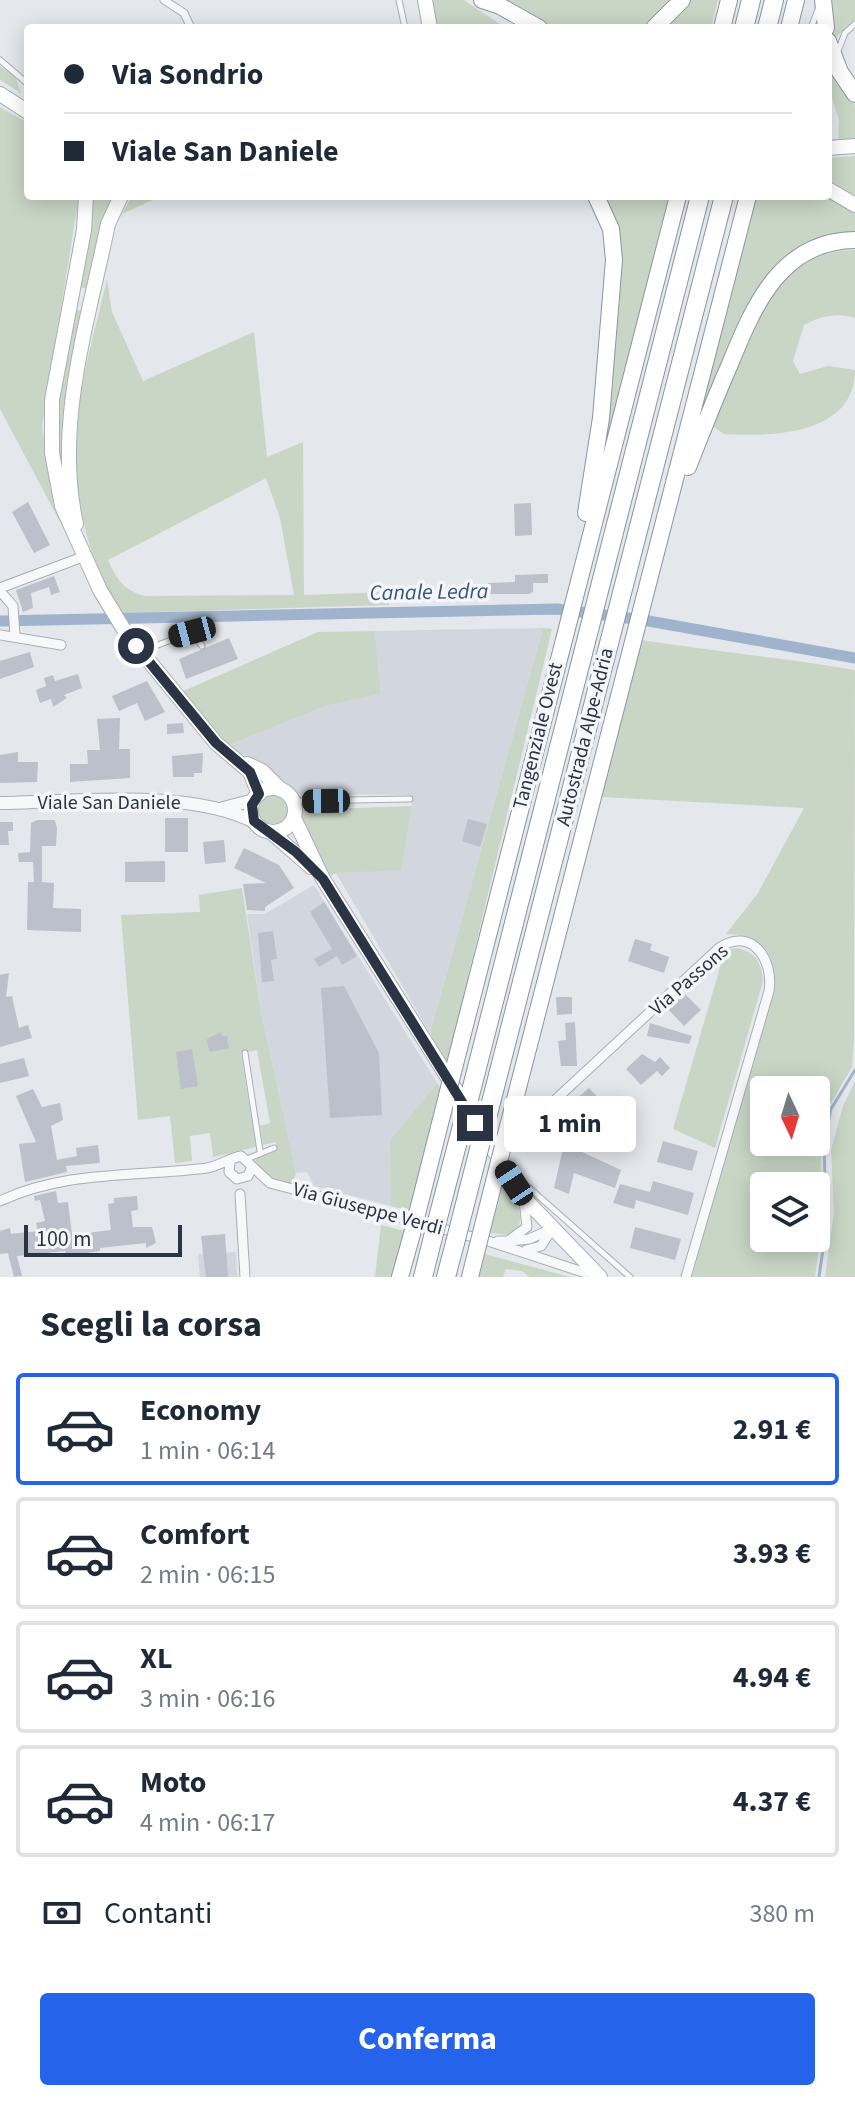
<!DOCTYPE html>
<html lang="it">
<head>
<meta charset="utf-8">
<style>
	:root { --surface:#fff; --page:#f2f2f3; --text:#1f2937; --muted:#747a83; --line:#e0e1e3; --accent:#2563eb }
	body { margin:0; font-family:"Source Sans 3",sans-serif; background:var(--page); color:var(--text); height:100vh; display:flex; flex-direction:column; font-size:30px; white-space:nowrap }
	* { box-sizing:border-box; margin:0 }
	p { font-size:26px; color:var(--muted) }
	.icon { flex:none; width:44px; height:44px; fill:none; stroke:currentColor; stroke-width:2; stroke-linecap:round; stroke-linejoin:round }
	.map { position:relative; height:1277px; overflow:hidden }
	.details { display:flex; flex-direction:column; background:var(--surface); flex:1 }
	.details>* { flex:none }
	.banner { position:absolute; left:24px; top:24px; width:808px; height:176px; border-radius:8px; box-shadow:0 4px 20px #0003; display:grid; align-content:center; height:176px; padding:0 40px; background:var(--surface) }
	.needle { width:52px; rotate:176deg }
	.fabs { position:absolute; left:750px; top:1076px; display:grid; gap:16px }
	.fabs a { display:grid; place-items:center; width:80px; height:80px; border-radius:8px; background:var(--surface); box-shadow:0 4px 20px #0003; font-size:40px }
	.scale { position:absolute; left:24px; bottom:20px; width:158px; box-sizing:border-box; padding-left:8px; border:4px solid #2b3445; border-top:0; font-size:22px; line-height:28px; white-space:nowrap; color:#2b3445; -webkit-text-stroke:6px #f4f6f9; paint-order:stroke }
	.end { position:absolute; width:36px; height:36px; margin:-18px; border:10px solid #2b3445; background:#fff; box-shadow:0 0 0 4px #fff }
	.from { border-radius:50% }
	.bubble { position:absolute; height:56px; border-radius:8px; background:var(--surface); box-shadow:0 4px 20px #0003; font-size:26px; font-weight:700; line-height:56px; text-align:center }
	.car { position:absolute; width:24px; height:48px; margin:-24px -12px; border-radius:10px; box-shadow:0 0 6px 2px #0007; background:linear-gradient(#222 24%,#8ab4d8 0 40%,#222 0 76%,#8ab4d8 0 86%,#222 0) }
	.banner b { display:flex; align-items:center; gap:28px; height:76px; font-size:30px }
	.banner b+b { border-top:2px solid var(--line) }
	.banner i { width:20px; height:20px; background:var(--text) }
	ul { padding:0; list-style:none }
	li { display:flex; align-items:center; gap:24px; height:112px; margin:0 16px 12px; padding:0 24px; border:4px solid var(--line); border-radius:8px }
	li div { flex:1 }
	li b { display:block; font-size:30px }
	li em { font-style:normal; font-weight:700 }
	li.current { border-color:var(--accent) }
	li>.icon { width:72px; height:72px; stroke-width:1.5 }
	h2 { padding:0 40px; font-size:36px; line-height:96px }
	.pay { display:flex; align-items:center; gap:20px; height:88px; padding:0 40px; font-size:30px }
	.pay p { margin-inline-start:auto }
	.button { display:flex; gap:16px; margin-top:auto; padding:16px 40px }
	.button a { flex:1; height:92px; border-radius:8px; background:var(--accent); color:#fff; font-size:32px; font-weight:700; line-height:92px; text-align:center }
	.map>svg:first-child { display:block }
	.built { fill:#d2d6de }
	.green { fill:#c9d6c5; fill-rule:evenodd }
	.lines { fill:none; stroke-linecap:round; stroke-linejoin:round }
	.stream { stroke:#9fb4cc; stroke-width:3 }
	.canal { stroke:#9fb4cc; stroke-width:11 }
	.building { fill:#bbc0ca }
	.service-casing { stroke:#a9aeb7; stroke-width:7 }
	.pedestrian-casing { stroke:#a9aeb7; stroke-width:9 }
	.minor-casing { stroke:#a9aeb7; stroke-width:11 }
	.tertiary-casing { stroke:#a9aeb7; stroke-width:14 }
	.secondary-casing { stroke:#a9aeb7; stroke-width:16 }
	.primary-casing { stroke:#a3abb8; stroke-width:16 }
	.trunk-casing { stroke:#8b94a3; stroke-width:18 }
	.motorway-casing { stroke:#8b94a3; stroke-width:20 }
	.service { stroke:#f7f8fa; stroke-width:5 }
	.pedestrian { stroke:#f7f8fa; stroke-width:7 }
	.minor { stroke:#f7f8fa; stroke-width:9 }
	.tertiary { stroke:#f7f8fa; stroke-width:12 }
	.secondary { stroke:#fff; stroke-width:14 }
	.primary { stroke:#fff; stroke-width:14 }
	.trunk { stroke:#fff; stroke-width:16 }
	.motorway { stroke:#fff; stroke-width:18 }
	.trunk-bridge-casing { stroke:#8b94a3; stroke-width:18; stroke-linecap:butt }
	.motorway-bridge-casing { stroke:#8b94a3; stroke-width:20; stroke-linecap:butt }
	.trunk-bridge { stroke:#fff; stroke-width:16 }
	.motorway-bridge { stroke:#fff; stroke-width:18 }
	.route { stroke:#2b3445; stroke-width:10 }
	.labels { text-anchor:middle; dominant-baseline:central; stroke-width:7; stroke-linejoin:round; paint-order:stroke }
	.street-label { font-size:20px; fill:#2b3445; stroke:#f4f6f9 }
	.water-label { font-size:22px; font-style:italic; fill:#34527a; stroke:#f4f6f9 }
</style>
</head>
<body>
<div class="map">
<svg width="855" height="1277" viewBox="0 0 855 1277">
	<rect width="100%" height="100%" fill="#e4e7ec"/>
	<path class="built" d="M 543,628 L 430,1033 L 336,873 L 401,869 L 412,806 L 409,795 L 299,794 L 265,766 L 227,746 L 325,706 L 379,694 L 375,631 Z
		M 314,885 L 437,1083 L 390,1140 L 391,1206 L 314,1186 L 307,1172 L 296,1173 L 261,1012 L 247,914 L 265,914 Z
		M 236,1252 L 237,1277 L 200,1277 L 198,1254 Z"/>
	<path class="green" d="M 429,0 L 464,0 L 503,26 L 435,28 Z
		M 503,0 L 675,0 L 643,28 L 549,28 Z
		M 689,0 L 718,0 L 711,28 L 664,28 Z
		M 831,0 L 855,0 L 855,20 L 834,39 Z
		M 828,64 L 836,83 L 855,105 L 855,138 L 838,140 L 839,120 L 828,86 Z
		M 0,66 L 15,76 L 21,93 L 0,80 Z
		M 0,107 L 28,123 L 28,196 L 79,196 L 42,427 L 52,491 L 66,533 L 0,409 Z
		M 855,156 L 855,196 L 828,179 L 828,158 Z
		M 93,196 L 112,196 L 103,220 L 89,289 L 79,287 Z
		M 132,196 L 161,196 L 122,214 Z
		M 603,196 L 669,196 L 600,468 L 611,352 Z
		M 753,196 L 828,196 L 855,213 L 855,231 L 820,238 L 778,265 L 697,428 Z
		M 855,250 L 855,318 C 839,312 819,316 804,325 L 793,361 L 800,374 L 828,366 L 855,370 C 855,435 772,437 724,434 L 711,425 C 740,358 766,250 855,250 Z
		M 107,279 L 112,312 L 143,381 L 254,332 L 267,457 L 303,442 L 304,595 L 389,592 L 389,605 L 123,613 C 90,570 76,504 75,450 C 75,396 95,332 107,279 ZM 266,478 L 280,518 L 294,595 L 145,596 C 125,591 116,579 108,560 Z
		M 76,310 L 83,311 L 64,416 L 62,478 L 56,413 Z
		M 543,628 L 552,629 L 447,1064 L 430,1033 Z
		M 375,631 L 380,694 L 325,706 L 227,746 L 181,692 L 318,632 Z
		M 641,640 C 713,651 784,658 855,670 L 854,1040 L 852,1067 L 828,1108 L 821,1139 L 822,1227 L 815,1277 L 692,1277 L 774,977 C 773,947 756,934 726,934 L 758,893 L 804,808 L 602,797 ZM 764,1090 L 816,1090 L 816,1142 L 764,1142 ZM 764,1186 L 816,1186 L 816,1238 L 764,1238 Z
		M258 810a15 15 0 1 1 30 0a15 15 0 1 1-30 0Z
		M 412,806 L 401,870 L 336,873 L 328,878 L 304,830 L 301,810 Z
		M 242,888 L 261,1012 L 296,1173 L 293,1185 L 272,1180 L 254,1164 L 258,1155 L 276,1150 L 276,1142 L 263,1145 L 260,1126 L 270,1123 L 257,1050 L 241,1053 L 256,1147 L 213,1157 L 210,1133 L 190,1136 L 192,1161 L 175,1163 L 170,1116 L 138,1120 L 121,915 L 200,912 L 199,895 Z
		M 736,948 C 756,952 762,963 763,981 L 715,1148 L 673,1129 L 725,950 Z
		M 855,1081 L 855,1277 L 825,1277 L 834,1212 L 831,1150 L 843,1106 Z
		M 437,1083 L 442,1089 L 409,1211 L 391,1206 L 390,1140 Z
		M 503,1185 C 514,1199 525,1210 518,1229 L 510,1235 L 490,1233 Z
		M 381,1225 L 405,1231 L 394,1277 L 375,1277 Z
		M 485,1254 L 570,1277 L 530,1277 L 522,1271 L 506,1269 L 503,1277 L 478,1277 Z"/>
	<g class="lines">
		<path class="stream" d="M 819,1277 L 826,1228 L 824,1140 L 831,1109 L 855,1070"/>
		<path class="canal" d="M 0,621 L 557,609 L 643,620 L 855,658"/>
	</g>
	<path class="building" d="M 28,502 L 50,545 L 34,553 L 12,512 Z
		M 531,503 L 532,535 L 515,536 L 514,504 Z
		M 548,574 L 548,583 L 533,583 L 533,592 L 529,594 L 489,594 L 488,583 L 515,582 L 515,575 Z
		M 54,576 L 60,592 L 51,595 L 49,587 L 31,593 L 33,608 L 23,612 L 16,590 Z
		M 229,638 L 238,659 L 186,679 L 179,659 Z
		M 30,652 L 34,667 L 0,679 L 0,661 Z
		M 78,674 L 82,688 L 64,695 L 67,698 L 53,707 L 51,699 L 40,703 L 36,690 L 46,686 L 44,678 L 53,675 L 55,681 Z
		M 147,681 L 165,712 L 145,721 L 137,703 L 119,711 L 112,696 Z
		M 120,718 L 119,749 L 130,749 L 130,778 L 70,782 L 70,764 L 88,764 L 87,750 L 100,750 L 97,719 Z
		M 183,723 L 184,733 L 167,734 L 167,724 Z
		M 18,752 L 18,762 L 38,762 L 37,782 L 0,783 L 0,755 Z
		M 203,753 L 202,773 L 194,773 L 194,777 L 173,777 L 172,756 Z
		M 165,818 L 188,818 L 188,852 L 165,852 Z
		M 468,819 L 487,824 L 480,847 L 462,841 Z
		M 37,820 L 55,820 L 57,829 L 56,846 L 42,846 L 42,882 L 54,883 L 53,908 L 81,909 L 81,932 L 27,930 L 28,882 L 34,882 L 33,862 L 19,862 L 18,853 L 30,852 L 31,823 Z
		M 0,822 L 13,822 L 13,831 L 8,831 L 9,845 L 0,845 Z
		M 224,840 L 226,862 L 205,864 L 203,842 Z
		M 244,848 L 279,865 L 294,888 L 265,907 L 265,911 L 247,910 L 243,884 L 266,883 L 234,868 Z
		M 165,861 L 165,882 L 125,882 L 125,862 Z
		M 324,902 L 357,956 L 342,965 L 337,956 L 319,967 L 314,959 L 332,949 L 310,912 Z
		M 273,931 L 277,959 L 271,960 L 274,981 L 262,982 L 258,933 Z
		M 635,939 L 652,944 L 650,950 L 669,957 L 664,973 L 628,961 Z
		M 9,973 L 6,997 L 12,996 L 19,1028 L 28,1025 L 32,1038 L 0,1047 L 0,975 Z
		M 344,986 L 379,1053 L 382,1115 L 330,1118 L 321,988 Z
		M 684,993 L 701,1010 L 684,1026 L 668,1009 Z
		M 556,997 L 572,997 L 572,1014 L 557,1015 Z
		M 575,1022 L 577,1066 L 561,1066 L 558,1041 L 566,1040 L 565,1023 Z
		M 650,1023 L 692,1036 L 689,1044 L 647,1036 Z
		M 221,1032 L 222,1036 L 227,1036 L 229,1048 L 209,1052 L 207,1039 Z
		M 192,1049 L 198,1086 L 181,1089 L 176,1052 Z
		M 642,1054 L 655,1062 L 660,1057 L 670,1068 L 662,1076 L 657,1071 L 641,1085 L 626,1069 Z
		M 24,1058 L 29,1076 L 0,1083 L 0,1064 Z
		M 589,1088 L 605,1105 L 613,1097 L 621,1106 L 602,1123 L 598,1118 L 589,1126 L 582,1152 L 621,1170 L 615,1188 L 574,1173 L 569,1194 L 554,1188 L 568,1126 L 558,1115 Z
		M 33,1089 L 42,1107 L 60,1103 L 63,1120 L 51,1126 L 57,1160 L 77,1156 L 76,1148 L 98,1145 L 100,1163 L 66,1166 L 67,1172 L 25,1182 L 19,1144 L 36,1142 L 16,1096 Z
		M 663,1141 L 698,1151 L 692,1171 L 657,1162 Z
		M 653,1181 L 694,1193 L 688,1215 L 636,1200 L 634,1209 L 613,1203 L 620,1184 L 650,1192 Z
		M 56,1191 L 58,1203 L 68,1202 L 72,1235 L 111,1230 L 108,1204 L 114,1203 L 114,1198 L 137,1196 L 138,1210 L 131,1211 L 133,1227 L 152,1227 L 156,1243 L 146,1248 L 146,1243 L 100,1248 L 100,1251 L 66,1256 L 65,1251 L 17,1256 L 22,1276 L 14,1277 L 8,1253 L 0,1254 L 0,1231 L 10,1228 L 11,1234 L 38,1231 L 36,1223 L 45,1221 L 40,1200 L 35,1201 L 34,1196 Z
		M 635,1227 L 681,1239 L 675,1260 L 630,1248 Z
		M 225,1234 L 228,1277 L 206,1277 L 201,1236 Z"/>
	<g class="lines">
		<g class="service-casing">
			<path id="service" d="M 399,0 L 405,28
				M 811,28 L 819,7
				M 838,51 L 845,33 L 855,24
				M 0,60 L 28,84
				M 828,121 L 828,135
				M 142,651 L 192,632 L 202,646
				M 293,801 L 410,799
				M 245,1053 L 260,1151
				M 247,1159 L 274,1148
				M 517,1177 L 630,1277"/>
		</g>
		<g class="pedestrian-casing">
			<path id="pedestrian" d="M 164,0 L 184,13 L 191,28"/>
		</g>
		<g class="minor-casing">
			<path id="minor" d="M 0,588 L 85,556
				M 0,591 L 13,606 L 15,636
				M 0,635 L 61,645
				M 513,1139 L 719,948 C 752,926 774,960 769,991 L 686,1277
				M 230,1162 L 229,1172 L 237,1179 L 248,1176 L 251,1169
				M 240,1194 L 245,1277
				M 0,1201 C 66,1170 136,1177 207,1168 C 219,1166 230,1158 241,1156 L 270,1183 L 488,1241 L 595,1276
				M 498,1241 L 508,1241 L 527,1227 L 524,1200
				M 510,1241 L 529,1239 L 552,1229
				M 526,1250 L 541,1246 L 552,1229"/>
		</g>
		<g class="tertiary-casing">
			<path id="tertiary" d="M 0,803 C 74,802 191,788 256,823
				M 223,808 L 254,800"/>
		</g>
		<g class="secondary-casing">
			<path id="secondary" d="M 86,196 L 84,230 L 52,400 L 52,453 L 62,506 L 100,590 L 126,633 L 216,743 L 250,772 L 259,794
				M 76,524 C 54,424 88,322 108,224 L 121,196
				M 247,764 L 262,771 L 281,790
				M251 810a22 22 0 1 1 44 0a22 22 0 1 1-44 0Z
				M 294,818 L 323,879 L 523,1197 L 600,1277
				M 271,832 L 311,867"/>
		</g>
		<g class="primary-casing">
			<path id="primary" d="M 425,0 L 430,28
				M 0,94 L 28,112
				M 828,148 L 855,146
				M 828,189 L 855,205"/>
		</g>
		<g class="trunk-casing">
			<path id="trunk" d="M 482,0 L 500,6 L 539,28
				M 823,0 L 826,28
				M 654,28 L 682,0
				M 722,28 L 729,0
				M 789,28 L 796,0
				M 828,41 L 840,72 L 855,94
				M 688,467 C 702,432 715,398 730,364 C 754,305 781,241 855,240
				M 586,513 L 601,418 L 614,260 L 611,229 L 596,196
				M 453,1072 L 678,196
				M 504,1142 L 748,196
				M 400,1277 L 412,1234
				M 470,1277 L 477,1249"/>
		</g>
		<g class="motorway-casing">
			<path id="motorway" d="M 744,28 L 751,0
				M 767,28 L 774,0
				M 470,1095 L 700,196
				M 487,1118 L 724,196
				M 423,1277 L 433,1237
				M 446,1277 L 455,1243"/>
		</g>
		<use href="#service" class="service"/>
		<use href="#pedestrian" class="pedestrian"/>
		<use href="#minor" class="minor"/>
		<use href="#tertiary" class="tertiary"/>
		<use href="#secondary" class="secondary"/>
		<use href="#primary" class="primary"/>
		<use href="#trunk" class="trunk"/>
		<use href="#motorway" class="motorway"/>
		<g class="trunk-bridge-casing">
			<path id="trunk-bridge" d="M 412,1234 L 453,1072
				M 477,1249 L 504,1142"/>
		</g>
		<g class="motorway-bridge-casing">
			<path id="motorway-bridge" d="M 433,1237 L 470,1095
				M 455,1243 L 487,1118"/>
		</g>
		<use href="#trunk-bridge" class="trunk-bridge"/>
		<use href="#motorway-bridge" class="motorway-bridge"/>
	</g>
	<g class="lines">
		<path class="route" d="M 136,646 L 216,743 L 250,772 L 259,794 L 252,805 L 254,821 L 296,852 L 323,879 L 475,1123"/>
	</g>
	<g class="labels">
		<g class="street-label">
			<text transform="translate(538 736) rotate(-76)">Tangenziale Ovest</text>
			<text transform="translate(585 737) rotate(-76)">Autostrada Alpe-Adria</text>
			<text x="109" y="803">Viale San Daniele</text>
			<text transform="translate(689 980) rotate(-41)">Via Passons</text>
			<text transform="translate(368 1209) rotate(15)">Via Giuseppe Verdi</text>
		</g>
		<g class="water-label">
			<text transform="translate(429 592) rotate(-1)">Canale Ledra</text>
		</g>
	</g>
</svg>
<div class="fabs">
<a><svg class="needle" viewBox="-14 -14 28 28"><path d="M0-13l5 13h-10z" fill="#e53935"/><path d="M0 13l5-13h-10z" fill="#747a83"/></svg></a>
<a><svg class="icon" aria-label="layers" viewBox="0 0 24 24"><path d="M12 4l9 5-9 5-9-5zM3 14l9 5 9-5"/></svg></a>
</div>
<div class="scale">100 m</div>
<i class="end from" style="left:136px;top:646px"></i>
<i class="end" style="left:475px;top:1123px"></i>
<div class="bubble" style="left:504px;top:1096px;width:132px">1 min</div>
<i class="car" style="left:192px;top:632px;rotate:255deg"></i>
<i class="car" style="left:326px;top:801px;rotate:269deg"></i>
<i class="car" style="left:514px;top:1183px;rotate:327deg"></i>
<div class="banner">
<b><i class="from"></i>Via Sondrio</b>
<b><i></i>Viale San Daniele</b>
</div>
</div>
<section class="details">
<h2>Scegli la corsa</h2>
<ul>
<li class="current"><svg class="icon" aria-label="car" viewBox="0 0 24 24"><path d="M5 17H2v-5l4-1 3-4h7l3 4 3 1v5h-3M9 17h6M6 11h13"/><circle cx="7" cy="17" r="2"/><circle cx="17" cy="17" r="2"/></svg><div><b>Economy</b><p>1 min · 06:14</p></div><em>2.91 €</em></li>
<li><svg class="icon" aria-label="car" viewBox="0 0 24 24"><path d="M5 17H2v-5l4-1 3-4h7l3 4 3 1v5h-3M9 17h6M6 11h13"/><circle cx="7" cy="17" r="2"/><circle cx="17" cy="17" r="2"/></svg><div><b>Comfort</b><p>2 min · 06:15</p></div><em>3.93 €</em></li>
<li><svg class="icon" aria-label="car" viewBox="0 0 24 24"><path d="M5 17H2v-5l4-1 3-4h7l3 4 3 1v5h-3M9 17h6M6 11h13"/><circle cx="7" cy="17" r="2"/><circle cx="17" cy="17" r="2"/></svg><div><b>XL</b><p>3 min · 06:16</p></div><em>4.94 €</em></li>
<li><svg class="icon" aria-label="car" viewBox="0 0 24 24"><path d="M5 17H2v-5l4-1 3-4h7l3 4 3 1v5h-3M9 17h6M6 11h13"/><circle cx="7" cy="17" r="2"/><circle cx="17" cy="17" r="2"/></svg><div><b>Moto</b><p>4 min · 06:17</p></div><em>4.37 €</em></li>
</ul>
<div class="pay"><svg class="icon" aria-label="cash" viewBox="0 0 24 24"><path d="M3 7h18v10H3z"/><circle cx="12" cy="12" r="2"/></svg>Contanti<p>380 m</p></div>
<div class="button"><a>Conferma</a></div>
</section>
</body>
</html>
